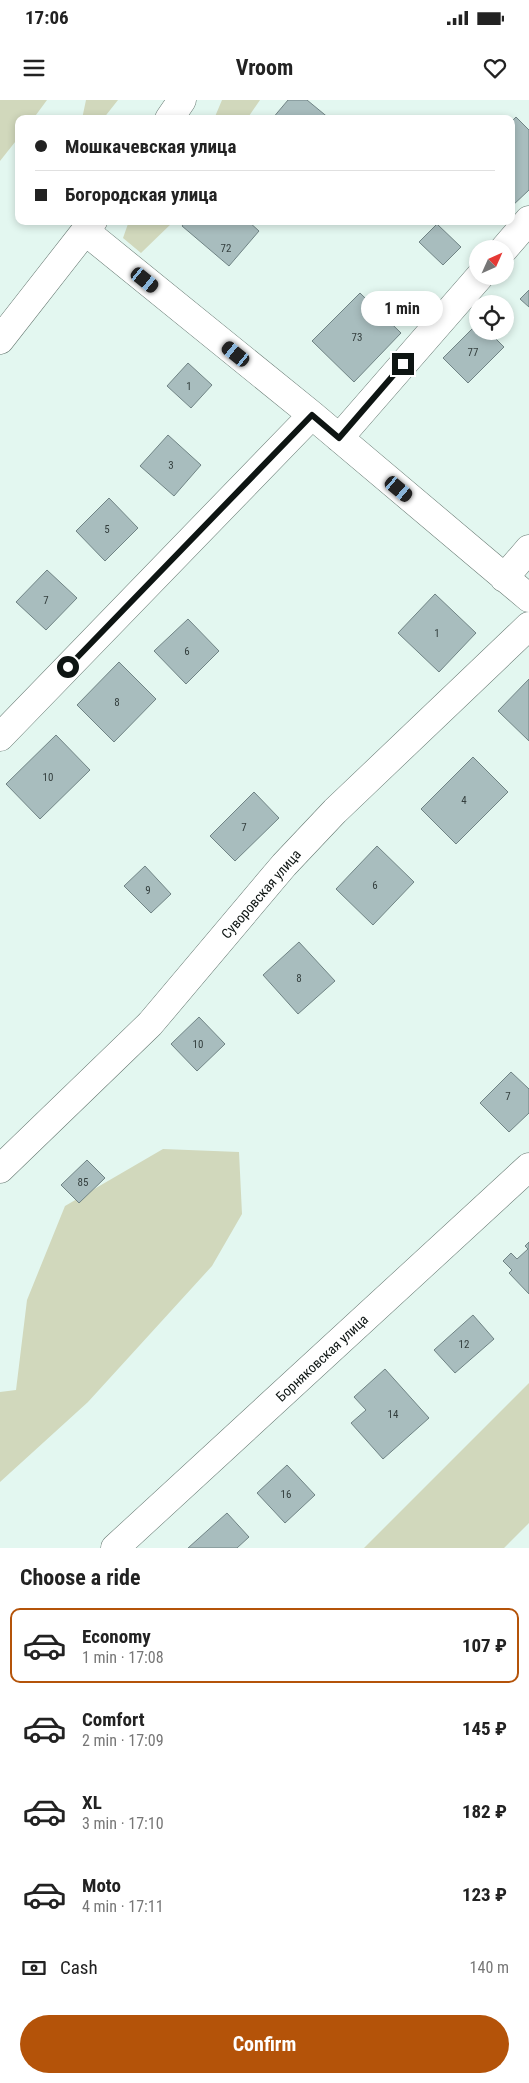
<!DOCTYPE html>
<html lang="en">
<head>
<meta charset="utf-8">
<style>
	:root { --surface:#fff; --page:#f6f6f6; --text:#222; --muted:#767676; --line:#e0e0e0; --accent:#b45309 }
	body { margin:0; font-family:"Roboto Condensed",sans-serif; background:var(--page); color:var(--text); height:100vh; display:flex; flex-direction:column; font-size:19px; white-space:nowrap }
	* { box-sizing:border-box; margin:0 }
	p { font-size:16px; color:var(--muted) }
	.icon { flex:none; width:28px; height:28px; fill:none; stroke:currentColor; stroke-width:2; stroke-linecap:round; stroke-linejoin:round }
	.map { position:relative; height:1448px; overflow:hidden }
	.side { display:flex; flex-direction:column; background:var(--surface); flex:1 }
	.side>* { flex:none }
	.top-card { position:absolute; left:15px; top:15px; width:500px; height:110px; border-radius:10px; box-shadow:0 2px 8px #0003; display:grid; align-content:center; height:110px; padding:0 20px; background:var(--surface) }
	.needle { width:32px; rotate:45deg }
	.buttons { position:absolute; left:469px; top:140px; display:grid; gap:10px }
	.buttons a { display:grid; place-items:center; width:45px; height:45px; border-radius:50%; background:var(--surface); box-shadow:0 2px 8px #0003; font-size:25px }
	.end { position:absolute; width:22px; height:22px; margin:-11px; border:6px solid #0e1513; background:#fff; box-shadow:0 0 0 2px #fff }
	.from { border-radius:50% }
	.bubble { position:absolute; height:35px; border-radius:18px; background:var(--surface); box-shadow:0 2px 8px #0003; font-size:16px; font-weight:700; line-height:35px; text-align:center }
	.car { position:absolute; width:15px; height:30px; margin:-15px -8px; border-radius:6px; box-shadow:0 0 4px 1px #0007; background:linear-gradient(#222 24%,#8ab4d8 0 40%,#222 0 76%,#8ab4d8 0 86%,#222 0) }
	.top-card b { display:flex; align-items:center; gap:18px; height:48px; font-size:19px }
	.top-card b+b { border-top:1px solid var(--line) }
	.top-card i { width:12px; height:12px; background:var(--text) }
	ul { padding:0; list-style:none }
	li { display:flex; align-items:center; gap:15px; height:75px; margin:0 10px 8px; padding:0 10px; border:2px solid transparent; border-radius:10px }
	li div { flex:1 }
	li b { display:block; font-size:19px }
	li em { font-style:normal; font-weight:700 }
	li.current { border-color:var(--accent) }
	li>.icon { width:45px; height:45px; stroke-width:1.5 }
	h2 { padding:0 20px; font-size:22px; line-height:60px }
	.pay { display:flex; align-items:center; gap:12px; height:55px; padding:0 20px; font-size:19px }
	.pay p { margin-inline-start:auto }
	.button { display:flex; gap:10px; margin-top:auto; padding:10px 20px }
	.button a { flex:1; height:58px; border-radius:30px; background:var(--accent); color:#fff; font-size:20px; font-weight:700; line-height:58px; text-align:center }
	.status { display:flex; justify-content:space-between; align-items:center; height:35px; padding:0 25px; background:var(--surface); direction:ltr }
	.status svg { height:14px; fill:currentColor }
	header { display:flex; justify-content:space-between; align-items:center; height:65px; padding:0 20px; background:var(--surface); font-size:22px; font-weight:700 }
	.map>svg:first-child { display:block }
	.green { fill:#d1d8bc }
	.building { fill:#a8bdbe; stroke:#708485 }
	.lines { fill:none; stroke-linecap:round; stroke-linejoin:round }
	.minor-casing { stroke:#657770; stroke-width:29 }
	.minor { stroke:#fff; stroke-width:28 }
	.route { stroke:#0e1513; stroke-width:6 }
	.labels { text-anchor:middle; dominant-baseline:central; stroke-width:4; stroke-linejoin:round; paint-order:stroke }
	.number-label { font-size:11px; fill:#343f3e }
	.street-label { font-size:14px; fill:#0e1513; stroke:#fff }
</style>
</head>
<body>
<div class="status"><b>17:06</b><svg viewBox="0 0 49 12"><path d="M0 12V9h3v3zM5 12V6h3v6zM10 12V3h3v9zM15 12V0h3v12zM26 1h20v11H26zM47 4h2v5h-2z"/></svg></div>
<header><svg class="icon" aria-label="menu" viewBox="0 0 24 24"><path d="M4 6h16M4 12h16M4 18h16"/></svg>Vroom<svg class="icon" aria-label="heart" viewBox="0 0 24 24"><path d="M12 20l-8-8c-3-5 5-10 8-4 3-6 11-1 8 4z"/></svg></header>
<div class="map">
<svg width="529" height="1448" viewBox="0 0 529 1448">
	<rect width="100%" height="100%" fill="#e3f7f0"/>
	<path class="green" d="M 0,0 L 47,0 L 33,19 L 19,19 L 19,37 L 0,61 Z
		M 86,0 L 118,0 L 103,19 L 82,19 Z
		M 222,0 L 260,0 L 247,19 L 214,19 Z
		M 129,121 L 174,121 L 141,153 L 123,138 Z
		M 163,1049 L 239,1052 L 242,1114 L 212,1166 L 88,1302 L 0,1382 L 0,1292 L 16,1290 L 27,1200 L 65,1106 Z
		M 529,1283 L 529,1423 L 504,1448 L 364,1448 Z"/>
	<path class="building" d="M 288,0 L 307,0 L 330,19 L 272,19 Z
		M 516,17 L 529,30 L 529,90 L 511,107 L 511,22 Z
		M 186,121 L 248,121 L 259,131 L 229,166 L 182,126 Z
		M 437,124 L 461,147 L 443,165 L 419,142 Z
		M 529,190 L 529,207 L 520,199 Z
		M 360,193 L 401,233 L 354,282 L 312,241 Z
		M 478,223 L 478,231 L 488,231 L 504,247 L 468,283 L 443,258 Z
		M 188,263 L 212,285 L 191,308 L 167,286 Z
		M 168,335 L 201,365 L 174,396 L 140,366 Z
		M 109,398 L 138,428 L 105,461 L 76,431 Z
		M 47,470 L 77,498 L 46,530 L 16,502 Z
		M 435,494 L 476,533 L 439,572 L 398,533 Z
		M 188,519 L 219,551 L 186,584 L 154,551 Z
		M 119,562 L 156,599 L 114,642 L 77,605 Z
		M 529,579 L 529,641 L 498,611 Z
		M 56,635 L 90,670 L 40,719 L 6,684 Z
		M 473,657 L 508,692 L 456,744 L 421,709 Z
		M 254,692 L 279,718 L 235,761 L 210,736 Z
		M 377,746 L 414,782 L 373,825 L 336,789 Z
		M 145,766 L 171,794 L 151,813 L 124,786 Z
		M 299,842 L 335,881 L 298,914 L 263,875 Z
		M 199,917 L 225,944 L 197,971 L 171,944 Z
		M 511,972 L 529,989 L 529,1013 L 509,1032 L 480,1003 Z
		M 87,1060 L 105,1078 L 79,1103 L 61,1085 Z
		M 529,1142 L 529,1194 L 509,1173 L 512,1170 L 503,1161 L 511,1153 L 517,1159 L 528,1149 L 525,1146 Z
		M 473,1215 L 494,1239 L 455,1273 L 434,1250 Z
		M 385,1269 L 429,1318 L 383,1359 L 351,1323 L 366,1310 L 354,1297 Z
		M 287,1365 L 315,1395 L 285,1423 L 257,1393 Z
		M 227,1413 L 249,1437 L 237,1448 L 188,1448 Z"/>
	<g class="lines">
		<g class="minor-casing">
			<path id="minor" d="M 169,19 L 182,0
				M 85,131 L 312,315 L 529,498
				M 504,149 L 529,120
				M 0,240 L 93,121
				M 339,338 L 480,176
				M 504,478 L 529,449
				M 0,637 L 312,315
				M 0,1069 L 150,924 L 284,765 L 335,711 L 529,526
				M 115,1448 L 529,1067"/>
		</g>
		<use href="#minor" class="minor"/>
	</g>
	<g class="lines">
		<path class="route" d="M 68,567 L 312,315 L 339,338 L 403,264"/>
	</g>
	<g class="labels">
		<g class="number-label">
			<text x="226" y="148">72</text>
			<text x="357" y="237">73</text>
			<text x="473" y="252">77</text>
			<text x="189" y="286">1</text>
			<text x="171" y="365">3</text>
			<text x="107" y="429">5</text>
			<text x="46" y="500">7</text>
			<text x="437" y="533">1</text>
			<text x="187" y="551">6</text>
			<text x="117" y="602">8</text>
			<text x="48" y="677">10</text>
			<text x="464" y="700">4</text>
			<text x="244" y="727">7</text>
			<text x="375" y="785">6</text>
			<text x="148" y="790">9</text>
			<text x="299" y="878">8</text>
			<text x="198" y="944">10</text>
			<text x="508" y="996">7</text>
			<text x="83" y="1082">85</text>
			<text x="464" y="1244">12</text>
			<text x="393" y="1314">14</text>
			<text x="286" y="1394">16</text>
		</g>
		<g class="street-label">
			<text transform="translate(261 794) rotate(-49)">Суворовская улица</text>
			<text transform="translate(322 1258) rotate(-43)">Борняковская улица</text>
		</g>
	</g>
</svg>
<div class="buttons">
<a><svg class="needle" viewBox="-14 -14 28 28"><path d="M0-13l5 13h-10z" fill="#e53935"/><path d="M0 13l5-13h-10z" fill="#767676"/></svg></a>
<a><svg class="icon" aria-label="locate" viewBox="0 0 24 24"><circle cx="12" cy="12" r="6"/><path d="M12 2v4M12 18v4M2 12h4M18 12h4"/></svg></a>
</div>
<i class="end from" style="left:68px;top:567px"></i>
<i class="end" style="left:403px;top:264px"></i>
<div class="bubble" style="left:361px;top:191px;width:82px">1 min</div>
<i class="car" style="left:145px;top:180px;rotate:129deg"></i>
<i class="car" style="left:236px;top:254px;rotate:309deg"></i>
<i class="car" style="left:399px;top:389px;rotate:130deg"></i>
<div class="top-card">
<b><i class="from"></i>Мошкачевская улица</b>
<b><i></i>Богородская улица</b>
</div>
</div>
<section class="side">
<h2>Choose a ride</h2>
<ul>
<li class="current"><svg class="icon" aria-label="car" viewBox="0 0 24 24"><path d="M5 17H2v-5l4-1 3-4h7l3 4 3 1v5h-3M9 17h6M6 11h13"/><circle cx="7" cy="17" r="2"/><circle cx="17" cy="17" r="2"/></svg><div><b>Economy</b><p>1 min · 17:08</p></div><em>107 ₽</em></li>
<li><svg class="icon" aria-label="car" viewBox="0 0 24 24"><path d="M5 17H2v-5l4-1 3-4h7l3 4 3 1v5h-3M9 17h6M6 11h13"/><circle cx="7" cy="17" r="2"/><circle cx="17" cy="17" r="2"/></svg><div><b>Comfort</b><p>2 min · 17:09</p></div><em>145 ₽</em></li>
<li><svg class="icon" aria-label="car" viewBox="0 0 24 24"><path d="M5 17H2v-5l4-1 3-4h7l3 4 3 1v5h-3M9 17h6M6 11h13"/><circle cx="7" cy="17" r="2"/><circle cx="17" cy="17" r="2"/></svg><div><b>XL</b><p>3 min · 17:10</p></div><em>182 ₽</em></li>
<li><svg class="icon" aria-label="car" viewBox="0 0 24 24"><path d="M5 17H2v-5l4-1 3-4h7l3 4 3 1v5h-3M9 17h6M6 11h13"/><circle cx="7" cy="17" r="2"/><circle cx="17" cy="17" r="2"/></svg><div><b>Moto</b><p>4 min · 17:11</p></div><em>123 ₽</em></li>
</ul>
<div class="pay"><svg class="icon" aria-label="cash" viewBox="0 0 24 24"><path d="M3 7h18v10H3z"/><circle cx="12" cy="12" r="2"/></svg>Cash<p>140 m</p></div>
<div class="button"><a>Confirm</a></div>
</section>
</body>
</html>
